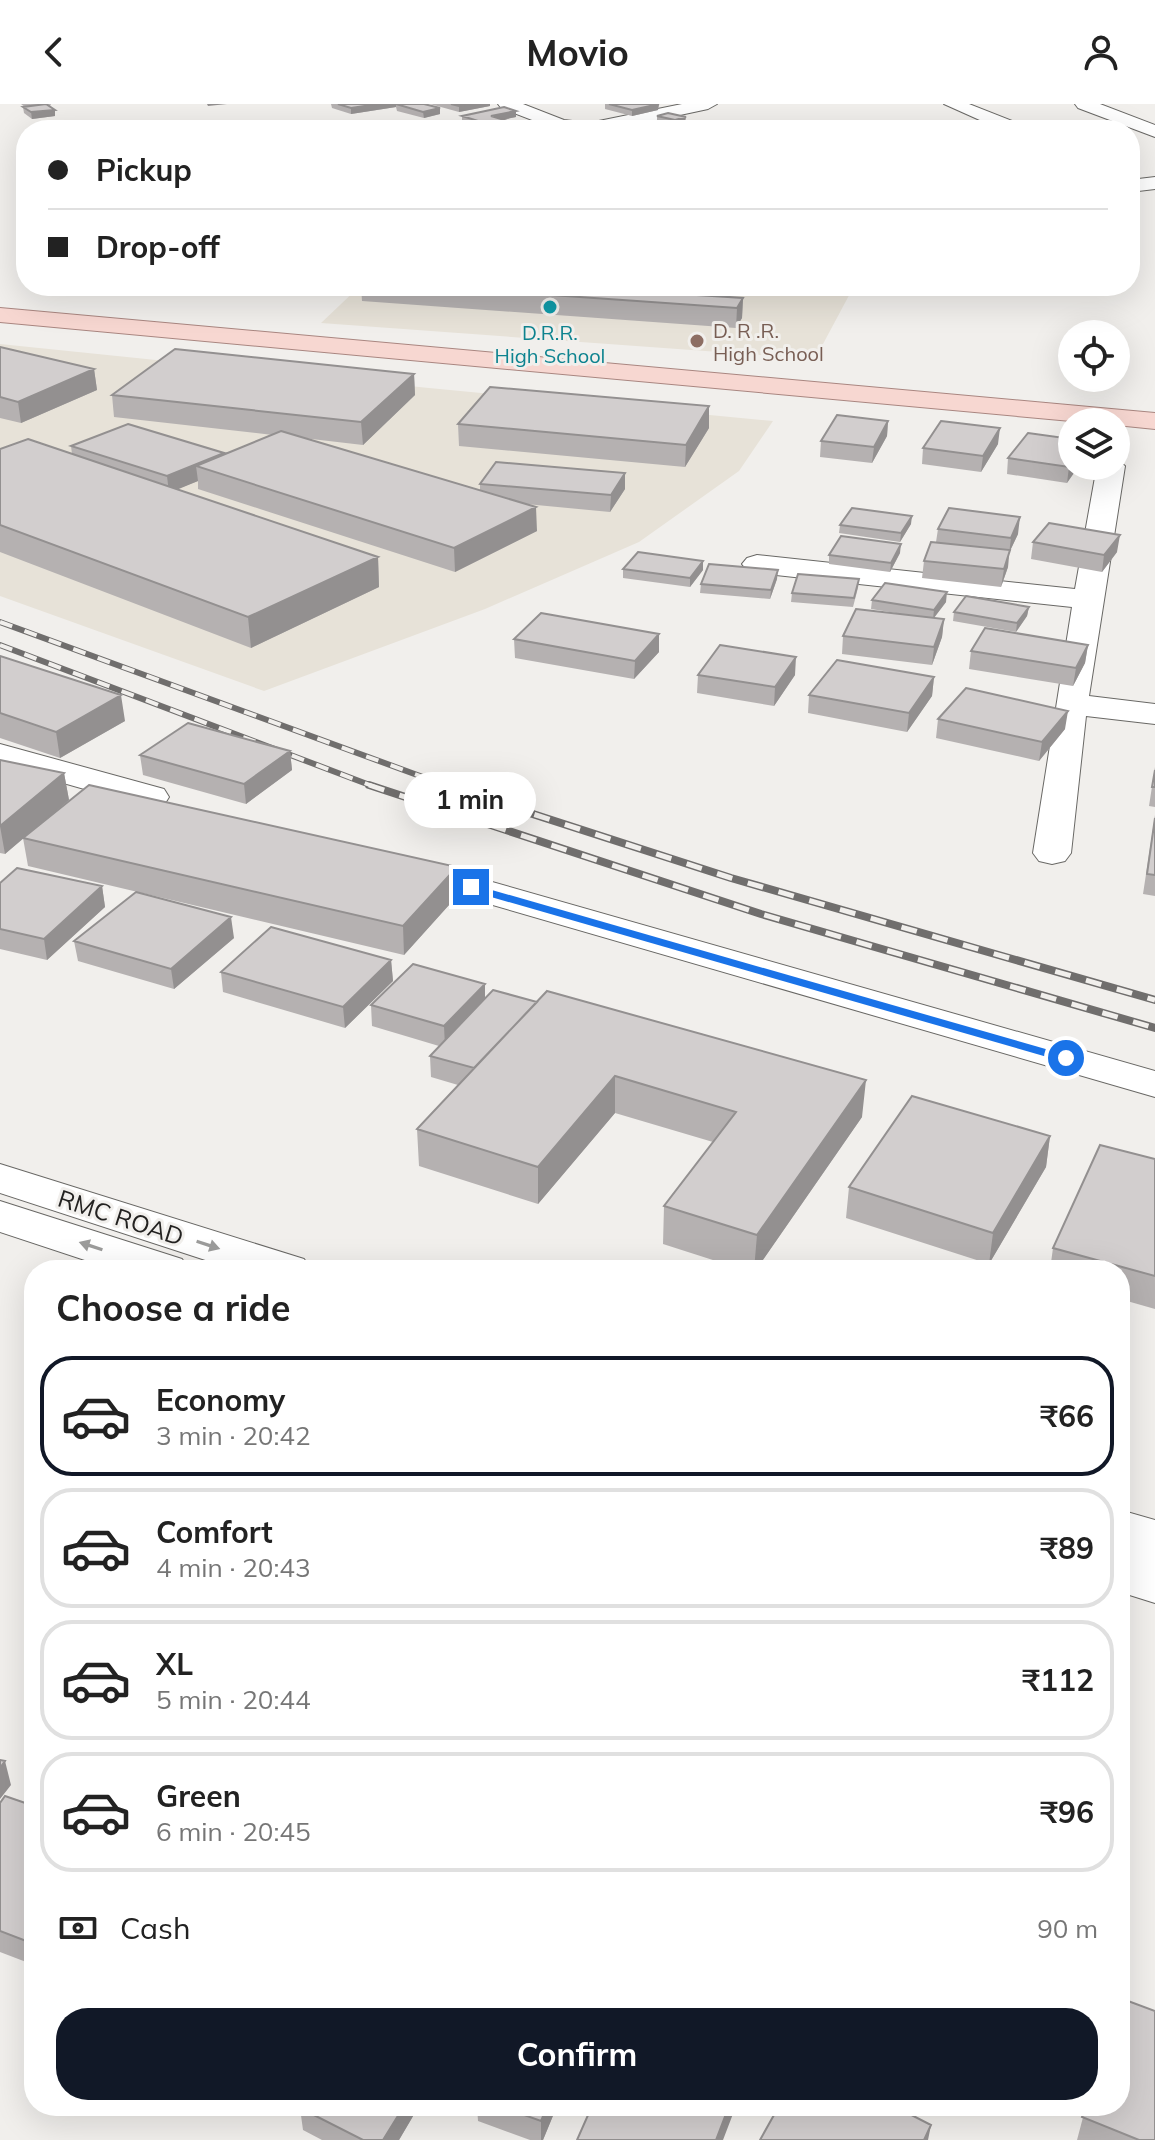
<!DOCTYPE html>
<html lang="en">
<head>
<meta charset="utf-8">
<style>
	:root { --surface:#fff; --page:#f6f6f6; --text:#222; --muted:#767676; --line:#e0e0e0; --accent:#111827 }
	body { margin:0; font-family:Mulish,sans-serif; background:var(--page); color:var(--text); height:100vh; display:flex; flex-direction:column; font-size:30px; white-space:nowrap }
	* { box-sizing:border-box; margin:0 }
	p { font-size:26px; color:var(--muted) }
	.icon { flex:none; width:44px; height:44px; fill:none; stroke:currentColor; stroke-width:2; stroke-linecap:round; stroke-linejoin:round }
	.map { position:relative; flex:1; overflow:hidden }
	.details { position:absolute; left:24px; top:1156px; width:1106px; height:856px; display:flex; flex-direction:column; background:var(--surface); border-radius:32px; box-shadow:0 8px 32px #0002 }
	.details>* { flex:none }
	.hud { position:absolute; left:16px; top:16px; width:1124px; height:176px; border-radius:32px; box-shadow:0 8px 32px #0002; display:grid; align-content:center; height:176px; padding:0 32px; background:var(--surface) }
	.controls { position:absolute; left:1058px; top:216px; display:grid; gap:16px }
	.controls a { display:grid; place-items:center; width:72px; height:72px; border-radius:50%; background:var(--surface); box-shadow:0 8px 32px #0002; font-size:40px }
	.end { position:absolute; width:36px; height:36px; margin:-18px; border:10px solid #1a73e8; background:#fff; box-shadow:0 0 0 4px #fff }
	.from { border-radius:50% }
	.bubble { position:absolute; height:56px; border-radius:28px; background:var(--surface); box-shadow:0 8px 32px #0002; font-size:26px; font-weight:700; line-height:56px; text-align:center }
	.hud b { display:flex; align-items:center; gap:28px; height:76px; font-size:30px }
	.hud b+b { border-top:2px solid var(--line) }
	.hud i { width:20px; height:20px; background:var(--text) }
	ul { padding:0; list-style:none }
	li { display:flex; align-items:center; gap:24px; height:120px; margin:0 16px 12px; padding:0 16px; border:4px solid var(--line); border-radius:32px }
	li div { flex:1 }
	li b { display:block; font-size:30px }
	li em { font-style:normal; font-weight:700 }
	li.active { border-color:var(--accent) }
	li>.icon { width:72px; height:72px; stroke-width:1.5 }
	h2 { padding:0 32px; font-size:36px; line-height:96px }
	.pay { display:flex; align-items:center; gap:20px; height:88px; padding:0 32px; font-size:30px }
	.pay p { margin-inline-start:auto }
	.action { display:flex; gap:16px; margin-top:auto; padding:16px 32px }
	.action a { flex:1; height:92px; border-radius:32px; background:var(--accent); color:#fff; font-size:32px; font-weight:700; line-height:92px; text-align:center }
	header { display:flex; justify-content:space-between; align-items:center; height:104px; padding:0 32px; background:var(--surface); font-size:36px; font-weight:700 }
	.map>svg:first-child { display:block }
	.built { fill:#e7e2d8 }
	.lines { fill:none; stroke-linecap:round; stroke-linejoin:round }
	.minor-casing { stroke:#696865; stroke-width:2 }
	.tertiary-casing { stroke:#696865; stroke-width:2 }
	.primary-casing { stroke:#a98680; stroke-width:2 }
	.minor { fill:#fff; fill-rule:evenodd }
	.tertiary { fill:#fff; fill-rule:evenodd }
	.primary { fill:#f7d7d1; fill-rule:evenodd }
	.rail-far1-casing { stroke:#706e6d; stroke-width:6 }
	.rail-casing { stroke:#706e6d; stroke-width:8 }
	.rail-far1 { stroke:#f1efec; stroke-width:4; stroke-dasharray:13; stroke-linecap:butt }
	.rail { stroke:#f1efec; stroke-width:5; stroke-dasharray:16; stroke-linecap:butt }
	.wall { fill:#b5b1b1 }
	.shaded-wall { fill:#939090 }
	.building { fill:#d2cece; stroke:#939090; stroke-width:2 }
	.oneway { fill:#9c9c9b }
	.route { fill:#1a73e8 }
	.culture-dot { fill:#0f9aa8; stroke:#f1efec; stroke-width:3 }
	.education-dot { fill:#8d6e63; stroke:#f1efec; stroke-width:3 }
	.labels { text-anchor:middle; dominant-baseline:central; stroke-width:6; stroke-linejoin:round; paint-order:stroke }
	.far-education-label { font-size:20px; fill:#785e54; stroke:#f1efec; text-anchor:start }
	.far-culture-label { font-size:20px; fill:#0d838f; stroke:#f1efec }
	.street-label { font-size:24px; fill:#232221; stroke:#f1efec }
</style>
</head>
<body>
<header><svg class="icon" aria-label="back" viewBox="0 0 24 24"><path d="M15 5l-7 7 7 7"/></svg>Movio<svg class="icon" aria-label="person" viewBox="0 0 24 24"><circle cx="12" cy="8" r="4"/><path d="M4 21q1-7 8-7t8 7"/></svg></header>
<div class="map">
<svg width="1155" height="2036" viewBox="0 0 1155 2036">
	<rect width="100%" height="100%" fill="#f1efec"/>
	<path class="built" d="M 360,182 L 854,182 L 815,255 L 321,219 Z
		M 0,240 L 429,284 L 773,317 L 739,367 L 639,438 L 485,505 L 264,587 L 0,492 Z"/>
	<g class="lines">
		<g class="minor-casing">
			<path id="minor" d="M 498,0 L 523,0 L 564,16 L 589,19 L 682,0 L 717,0 L 708,5 L 610,26 L 558,26 L 501,4 Z
				M 944,0 L 969,0 L 1025,22 L 1027,26 L 1002,26 Z
				M 1075,0 L 1100,0 L 1155,21 L 1155,33 L 1078,4 Z
				M 1155,73 L 1155,85 L 1130,88 L 1130,76 Z
				M 1116,355 L 1125,362 L 1089,592 L 1155,600 L 1155,620 L 1086,612 L 1071,749 L 1065,757 L 1052,760 L 1039,757 L 1033,749 L 1072,503 L 757,469 L 747,466 L 742,460 L 747,454 L 757,451 L 1075,485 L 1097,362 L 1116,362 Z
				M 0,640 L 164,685 L 169,693 L 164,701 L 151,704 L 0,661 Z
				M 471,772 L 1155,967 L 1155,993 L 458,791 L 452,783 L 458,775 Z"/>
		</g>
		<g class="tertiary-casing">
			<path id="tertiary" d="M 0,1060 L 304,1155 L 311,1166 L 236,1166 L 0,1089 Z
				M 0,1097 L 182,1155 L 189,1166 L 115,1166 L 0,1128 Z
				M 1120,1406 L 1155,1416 L 1155,1499 L 1120,1488 Z"/>
		</g>
		<g class="primary-casing">
			<path id="primary" d="M 0,204 L 1155,309 L 1155,325 L 1116,321 L 1116,318 L 1082,318 L 0,218 Z"/>
		</g>
		<use href="#minor" class="minor"/>
		<use href="#tertiary" class="tertiary"/>
		<use href="#primary" class="primary"/>
		<g class="rail-far1-casing">
			<path id="rail-far1" d="M 0,518 L 450,683
				M 0,541 L 375,683"/>
		</g>
		<g class="rail-casing">
			<path id="rail" d="M 369,681 L 761,810 L 1155,924
				M 443,681 L 731,774 L 1155,896"/>
		</g>
		<use href="#rail-far1" class="rail-far1"/>
		<use href="#rail" class="rail"/>
	</g>
	<path class="wall" d="M 21,0 L 51,0 L 50,2 L 55,6 L 55,12 L 32,15 L 24,9 L 23,3 L 25,3 Z
		M 331,0 L 424,0 L 440,4 L 440,10 L 424,14 L 397,7 L 396,3 L 351,10 L 332,4 Z
		M 430,0 L 490,0 L 490,2 L 459,8 Z
		M 605,0 L 659,0 L 658,6 L 632,12 L 605,5 Z
		M 462,12 L 516,13 L 503,16 L 511,24 L 488,26 L 462,18 Z
		M 657,12 L 685,19 L 675,22 L 657,18 Z
		M 361,182 L 668,182 L 664,189 L 743,194 L 742,214 L 736,224 L 362,197 Z
		M 701,182 L 758,182 L 756,186 Z
		M 0,243 L 94,265 L 97,286 L 21,319 L 0,314 Z
		M 414,270 L 415,291 L 363,341 L 303,334 L 480,387 L 480,380 L 625,385 L 610,408 L 526,400 L 537,427 L 455,468 L 198,385 L 198,377 L 177,385 L 378,453 L 379,483 L 251,544 L 0,448 L 0,345 L 72,350 L 71,342 L 224,349 L 224,351 L 273,331 L 114,313 L 112,291 Z
		M 888,317 L 887,332 L 872,359 L 820,353 L 821,337 Z
		M 458,320 L 709,324 L 685,363 L 459,342 Z
		M 998,340 L 981,368 L 922,360 L 923,344 Z
		M 1008,354 L 1072,362 L 1067,379 L 1007,370 Z
		M 911,420 L 900,438 L 839,429 L 840,421 Z
		M 938,425 L 1018,430 L 1009,449 L 1008,463 L 1001,483 L 922,474 L 924,457 L 936,438 Z
		M 1033,438 L 1117,448 L 1102,468 L 1031,455 Z
		M 900,449 L 890,468 L 829,460 L 829,451 Z
		M 623,465 L 703,466 L 690,483 L 623,474 Z
		M 777,475 L 770,495 L 700,489 L 701,480 Z
		M 859,475 L 858,484 L 853,503 L 791,498 L 792,489 Z
		M 872,496 L 946,498 L 934,514 L 944,515 L 942,533 L 932,561 L 842,550 L 843,532 L 896,509 L 871,505 Z
		M 1029,503 L 1027,512 L 1016,528 L 953,517 L 954,508 Z
		M 514,535 L 659,548 L 634,575 L 515,554 Z
		M 1088,541 L 1085,559 L 1073,582 L 969,565 L 971,547 Z
		M 0,552 L 125,617 L 60,654 L 0,634 Z
		M 698,571 L 795,571 L 774,602 L 697,589 Z
		M 934,573 L 932,592 L 907,628 L 808,609 L 809,591 Z
		M 938,615 L 1065,625 L 1039,657 L 936,634 Z
		M 290,647 L 292,666 L 246,700 L 143,671 L 140,651 Z
		M 0,656 L 64,669 L 69,696 L 35,724 L 458,791 L 404,851 L 28,762 L 23,734 L 5,750 L 0,749 Z
		M 1155,663 L 1155,703 L 1149,702 Z
		M 1155,711 L 1155,792 L 1143,790 Z
		M 0,779 L 102,782 L 105,803 L 47,856 L 0,845 Z
		M 234,834 L 174,885 L 78,857 L 74,837 Z
		M 391,856 L 393,877 L 345,924 L 223,888 L 221,868 Z
		M 485,894 L 862,1013 L 756,1166 L 744,1166 L 663,1140 L 664,1102 L 713,1038 L 615,1009 L 538,1100 L 419,1062 L 417,1025 L 458,981 L 431,973 L 430,952 L 439,942 L 372,922 L 371,901 Z
		M 1050,1032 L 1046,1063 L 989,1160 L 846,1114 L 849,1083 Z
		M 1155,1055 L 1155,1205 L 1120,1195 L 1120,1166 L 1050,1166 L 1053,1144 Z
		M 0,1699 L 34,1702 L 34,1861 L 0,1848 Z
		M 419,2002 L 399,2036 L 322,2036 L 303,2026 L 300,2004 Z
		M 477,2002 L 557,2002 L 543,2036 L 530,2036 L 478,2017 Z
		M 1086,2002 L 1155,2036 L 1077,2036 Z"/>
	<path class="shaded-wall" d="M 207,0 L 227,0 L 208,2 Z
		M 378,0 L 402,0 L 396,0 L 396,3 L 351,10 L 351,4 Z
		M 470,0 L 490,0 L 490,2 L 459,8 L 459,2 Z
		M 659,0 L 658,6 L 632,12 L 632,6 Z
		M 440,4 L 440,10 L 424,14 L 423,8 Z
		M 55,6 L 55,12 L 32,15 L 31,8 Z
		M 516,7 L 516,13 L 491,18 L 491,12 Z
		M 686,13 L 685,19 L 675,22 L 675,16 Z
		M 511,18 L 511,24 L 494,26 L 494,22 Z
		M 629,22 L 629,26 L 609,26 Z
		M 656,182 L 668,182 L 658,198 L 652,188 Z
		M 743,194 L 742,214 L 736,224 L 737,204 Z
		M 94,265 L 97,286 L 21,319 L 18,298 Z
		M 414,270 L 415,291 L 363,341 L 361,318 Z
		M 709,302 L 709,324 L 685,363 L 686,341 Z
		M 888,317 L 887,332 L 872,359 L 874,343 Z
		M 1000,324 L 998,340 L 981,368 L 983,352 Z
		M 224,349 L 225,365 L 196,362 L 198,377 L 169,389 L 167,372 Z
		M 1072,359 L 1072,362 L 1079,362 L 1067,379 L 1069,363 Z
		M 625,369 L 625,385 L 610,408 L 611,391 Z
		M 536,403 L 537,427 L 455,468 L 454,444 Z
		M 912,412 L 911,420 L 900,438 L 901,429 Z
		M 1020,413 L 1018,430 L 1009,449 L 1008,463 L 1001,483 L 1004,465 L 1009,450 L 1011,434 Z
		M 1120,431 L 1117,448 L 1102,468 L 1104,451 Z
		M 901,440 L 900,449 L 890,468 L 891,459 Z
		M 378,453 L 379,483 L 251,544 L 248,513 Z
		M 703,457 L 703,466 L 690,483 L 690,474 Z
		M 778,466 L 777,475 L 770,495 L 771,486 Z
		M 947,488 L 946,498 L 933,515 L 934,506 Z
		M 1029,503 L 1027,512 L 1016,528 L 1017,519 Z
		M 944,515 L 942,533 L 932,561 L 934,543 Z
		M 659,530 L 659,548 L 634,575 L 635,557 Z
		M 1088,541 L 1085,559 L 1073,582 L 1076,564 Z
		M 796,553 L 795,571 L 774,602 L 775,583 Z
		M 934,573 L 932,592 L 907,628 L 909,609 Z
		M 121,591 L 125,617 L 60,654 L 56,628 Z
		M 1068,607 L 1065,625 L 1039,657 L 1042,638 Z
		M 290,647 L 292,666 L 246,700 L 244,680 Z
		M 64,669 L 69,696 L 5,750 L 0,722 Z
		M 457,763 L 458,791 L 404,851 L 403,822 Z
		M 102,782 L 105,803 L 47,856 L 44,835 Z
		M 231,813 L 234,834 L 174,885 L 171,865 Z
		M 391,856 L 393,877 L 345,924 L 343,903 Z
		M 485,880 L 485,900 L 445,943 L 444,922 Z
		M 615,972 L 615,1009 L 538,1100 L 538,1063 Z
		M 866,976 L 862,1013 L 756,1166 L 754,1166 L 757,1131 Z
		M 1050,1032 L 1046,1063 L 989,1160 L 993,1129 Z
		M 5,1657 L 11,1681 L 0,1695 L 0,1664 Z
		M 404,2002 L 419,2002 L 399,2036 L 383,2036 Z
		M 547,2002 L 557,2002 L 543,2036 L 541,2036 L 541,2017 Z
		M 729,2002 L 736,2002 L 723,2036 L 716,2036 Z
		M 931,2021 L 928,2036 L 924,2036 Z"/>
	<path class="building" d="M 46,0 L 55,6 L 31,8 L 23,3 Z
		M 338,0 L 378,0 L 351,4 Z
		M 396,0 L 424,0 L 440,4 L 423,8 Z
		M 451,0 L 470,0 L 459,2 Z
		M 609,0 L 659,0 L 632,6 Z
		M 504,3 L 516,7 L 491,12 L 511,18 L 494,22 L 462,12 Z
		M 668,9 L 686,13 L 675,16 L 657,12 Z
		M 532,19 L 548,24 L 531,26 L 518,22 Z
		M 621,20 L 629,22 L 609,26 L 600,23 Z
		M 502,23 L 513,26 L 486,26 Z
		M 423,182 L 656,182 L 652,188 L 743,194 L 737,204 Z
		M 0,243 L 94,265 L 18,298 L 0,293 Z
		M 175,245 L 414,270 L 361,318 L 112,291 Z
		M 490,283 L 709,302 L 686,341 L 458,320 Z
		M 837,311 L 888,317 L 874,343 L 821,337 Z
		M 941,317 L 1000,324 L 983,352 L 923,344 Z
		M 128,320 L 224,349 L 167,372 L 71,342 Z
		M 281,327 L 536,403 L 454,444 L 196,362 Z
		M 1028,329 L 1072,335 L 1072,359 L 1069,363 L 1008,354 Z
		M 28,335 L 378,453 L 248,513 L 0,421 L 0,345 Z
		M 496,358 L 625,369 L 611,391 L 480,380 Z
		M 852,404 L 912,412 L 901,429 L 840,421 Z
		M 949,404 L 1020,413 L 1011,434 L 938,425 Z
		M 1049,419 L 1120,431 L 1104,451 L 1033,438 Z
		M 841,432 L 901,440 L 891,459 L 829,451 Z
		M 931,438 L 1010,446 L 1004,465 L 924,457 Z
		M 638,448 L 703,457 L 690,474 L 623,465 Z
		M 709,460 L 778,466 L 771,486 L 701,480 Z
		M 798,470 L 859,475 L 854,494 L 792,489 Z
		M 885,479 L 947,488 L 934,506 L 872,496 Z
		M 966,492 L 1029,503 L 1017,519 L 954,508 Z
		M 856,505 L 944,515 L 934,543 L 843,532 Z
		M 541,509 L 659,530 L 635,557 L 514,535 Z
		M 985,524 L 1088,541 L 1076,564 L 971,547 Z
		M 720,541 L 796,553 L 775,583 L 698,571 Z
		M 0,552 L 121,591 L 56,628 L 0,609 Z
		M 837,556 L 934,573 L 909,609 L 809,591 Z
		M 966,584 L 1068,607 L 1042,638 L 938,615 Z
		M 188,619 L 290,647 L 244,680 L 140,651 Z
		M 0,656 L 64,669 L 0,722 Z
		M 1155,666 L 1155,683 L 1152,683 Z
		M 89,681 L 457,763 L 403,822 L 23,734 Z
		M 1155,714 L 1155,771 L 1147,770 Z
		M 17,764 L 102,782 L 44,835 L 0,825 L 0,779 Z
		M 136,788 L 231,813 L 171,865 L 74,837 Z
		M 271,823 L 391,856 L 343,903 L 221,868 Z
		M 413,860 L 485,880 L 444,922 L 371,901 Z
		M 493,886 L 537,898 L 474,964 L 430,952 Z
		M 547,887 L 866,976 L 757,1131 L 664,1102 L 736,1008 L 615,972 L 538,1063 L 417,1025 Z
		M 912,992 L 1050,1032 L 993,1129 L 849,1083 Z
		M 1100,1041 L 1155,1055 L 1155,1172 L 1053,1144 Z
		M 0,1656 L 5,1657 L 0,1664 Z
		M 5,1692 L 34,1702 L 34,1840 L 0,1827 L 0,1699 Z
		M 1120,1894 L 1155,1907 L 1155,2036 L 1139,2036 L 1082,2013 L 1086,2002 L 1120,2002 Z
		M 301,2002 L 404,2002 L 383,2036 L 363,2036 L 300,2004 Z
		M 499,2002 L 547,2002 L 541,2017 Z
		M 592,2002 L 729,2002 L 716,2036 L 577,2036 Z
		M 779,2002 L 894,2002 L 931,2021 L 924,2036 L 760,2036 Z"/>
	<defs><path id="oneway-solid" d="M-6-.8H1V-3.2L6.5 0L1 3.2V.8H-6Z" transform="scale(2)"/></defs>
	<g class="oneway">
		<use href="#oneway-solid" transform="translate(208 1141) rotate(18)"/>
		<use href="#oneway-solid" transform="translate(91 1142) rotate(-162)"/>
	</g>
	<path class="route" d="M 471,780 L 1070,952 L 1072,954 L 1061,957 L 467,786 L 466,783 Z"/>
	<circle class="culture-dot" cx="550" cy="203" r="8"/>
	<circle class="education-dot" cx="697" cy="237" r="8"/>
	<g class="labels">
		<g class="far-education-label">
			<text x="713" y="226">D. R .R.<tspan x="713" dy="23">High School</tspan></text>
		</g>
		<g class="far-culture-label">
			<text x="550" y="228">D.R.R.<tspan x="550" dy="23">High School</tspan></text>
		</g>
		<g class="street-label">
			<text transform="translate(121 1113) rotate(18)">RMC ROAD</text>
		</g>
	</g>
</svg>
<div class="controls">
<a><svg class="icon" aria-label="locate" viewBox="0 0 24 24"><circle cx="12" cy="12" r="6"/><path d="M12 2v4M12 18v4M2 12h4M18 12h4"/></svg></a>
<a><svg class="icon" aria-label="layers" viewBox="0 0 24 24"><path d="M12 4l9 5-9 5-9-5zM3 14l9 5 9-5"/></svg></a>
</div>
<i class="end from" style="left:1066px;top:954px"></i>
<i class="end" style="left:471px;top:783px"></i>
<div class="bubble" style="left:404px;top:668px;width:132px">1 min</div>
<div class="hud">
<b><i class="from"></i>Pickup</b>
<b><i></i>Drop-off</b>
</div>
<section class="details">
<h2>Choose a ride</h2>
<ul>
<li class="active"><svg class="icon" aria-label="car" viewBox="0 0 24 24"><path d="M5 17H2v-5l4-1 3-4h7l3 4 3 1v5h-3M9 17h6M6 11h13"/><circle cx="7" cy="17" r="2"/><circle cx="17" cy="17" r="2"/></svg><div><b>Economy</b><p>3 min · 20:42</p></div><em>₹66</em></li>
<li><svg class="icon" aria-label="car" viewBox="0 0 24 24"><path d="M5 17H2v-5l4-1 3-4h7l3 4 3 1v5h-3M9 17h6M6 11h13"/><circle cx="7" cy="17" r="2"/><circle cx="17" cy="17" r="2"/></svg><div><b>Comfort</b><p>4 min · 20:43</p></div><em>₹89</em></li>
<li><svg class="icon" aria-label="car" viewBox="0 0 24 24"><path d="M5 17H2v-5l4-1 3-4h7l3 4 3 1v5h-3M9 17h6M6 11h13"/><circle cx="7" cy="17" r="2"/><circle cx="17" cy="17" r="2"/></svg><div><b>XL</b><p>5 min · 20:44</p></div><em>₹112</em></li>
<li><svg class="icon" aria-label="car" viewBox="0 0 24 24"><path d="M5 17H2v-5l4-1 3-4h7l3 4 3 1v5h-3M9 17h6M6 11h13"/><circle cx="7" cy="17" r="2"/><circle cx="17" cy="17" r="2"/></svg><div><b>Green</b><p>6 min · 20:45</p></div><em>₹96</em></li>
</ul>
<div class="pay"><svg class="icon" aria-label="cash" viewBox="0 0 24 24"><path d="M3 7h18v10H3z"/><circle cx="12" cy="12" r="2"/></svg>Cash<p>90 m</p></div>
<div class="action"><a>Confirm</a></div>
</section>
</div>
</body>
</html>
